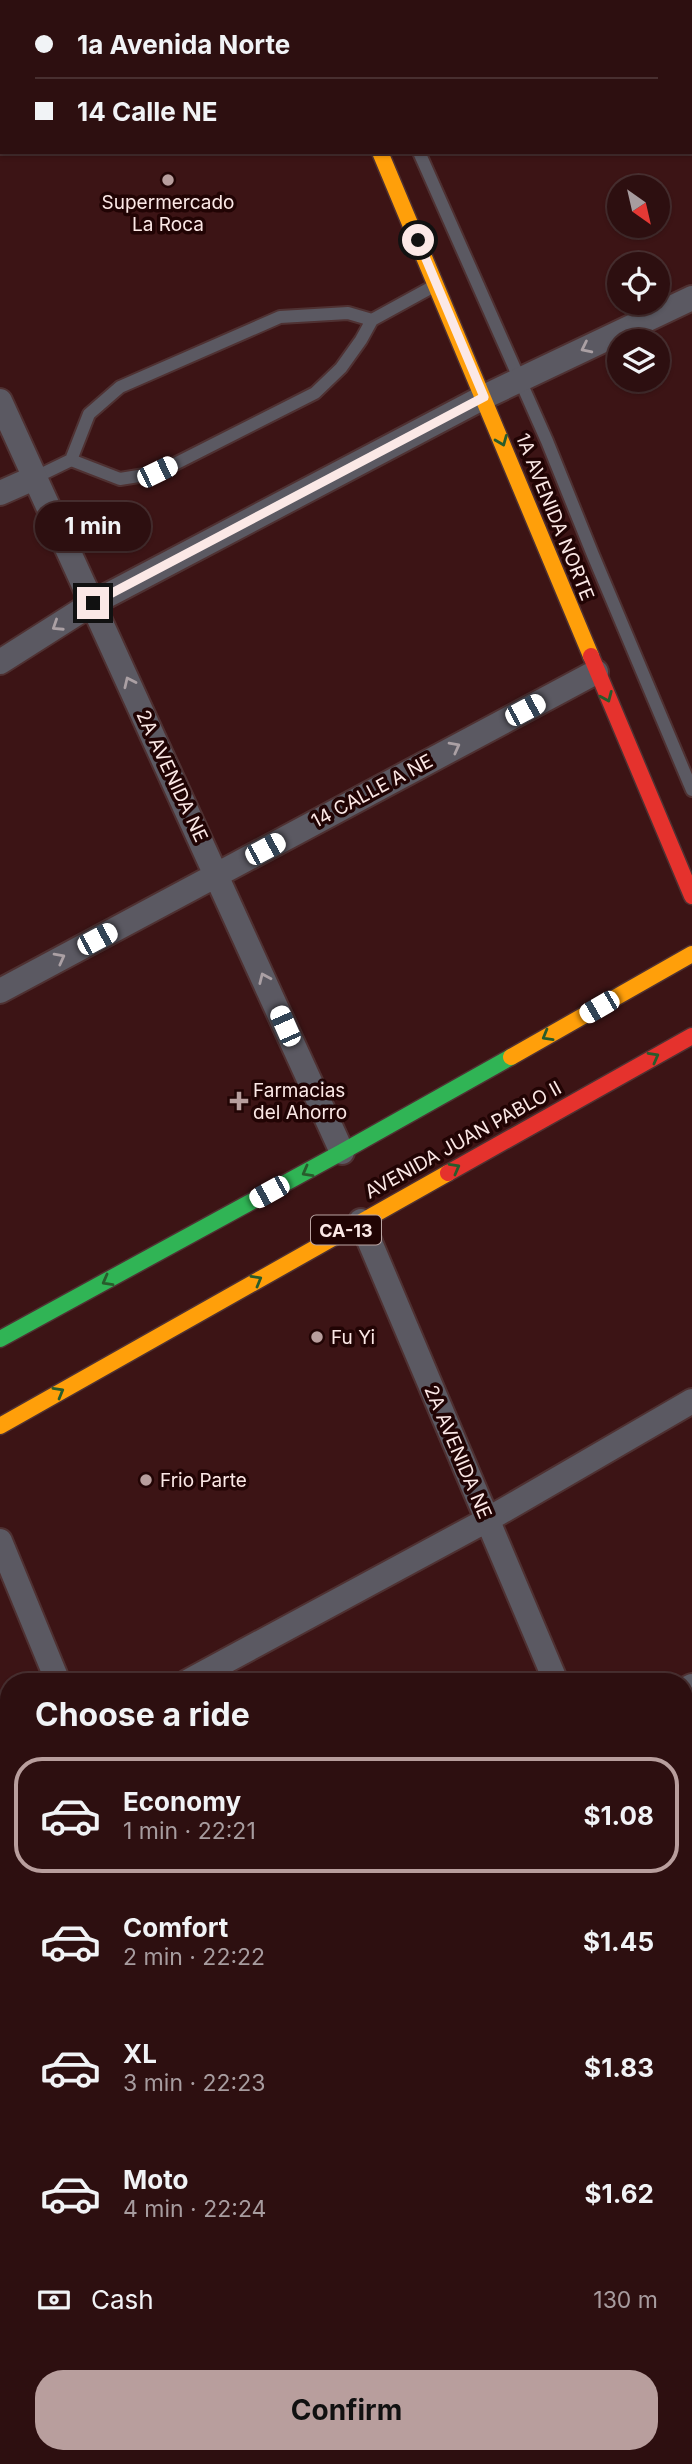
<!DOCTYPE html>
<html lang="en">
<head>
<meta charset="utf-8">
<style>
	:root { --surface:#2d0f10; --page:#351819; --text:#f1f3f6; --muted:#a79c9f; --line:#482f30; --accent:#b89e9d }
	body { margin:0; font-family:Inter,sans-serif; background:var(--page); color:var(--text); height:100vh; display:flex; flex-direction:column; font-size:26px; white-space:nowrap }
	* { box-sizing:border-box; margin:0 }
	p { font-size:23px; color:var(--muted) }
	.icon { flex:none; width:38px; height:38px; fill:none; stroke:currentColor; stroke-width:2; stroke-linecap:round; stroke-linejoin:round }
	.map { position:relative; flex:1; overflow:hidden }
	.panel { position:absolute; left:0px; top:1673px; width:693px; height:791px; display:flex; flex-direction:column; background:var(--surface); border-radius:28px 28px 0 0; box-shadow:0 2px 5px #0004,0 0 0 2px var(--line) }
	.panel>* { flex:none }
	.guide { position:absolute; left:0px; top:0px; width:693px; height:154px; box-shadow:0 2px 5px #0004,0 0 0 2px var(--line); display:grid; align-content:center; height:154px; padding:0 35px; background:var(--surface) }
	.needle { width:46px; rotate:146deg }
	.controls { position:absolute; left:607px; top:175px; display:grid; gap:14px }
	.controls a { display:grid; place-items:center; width:63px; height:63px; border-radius:50%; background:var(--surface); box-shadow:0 2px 5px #0004,0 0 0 2px var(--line); font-size:35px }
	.end { position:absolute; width:32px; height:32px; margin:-16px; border:9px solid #fbe8e6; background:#111; box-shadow:0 0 0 4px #111 }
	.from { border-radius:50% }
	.bubble { position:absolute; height:49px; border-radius:24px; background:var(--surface); box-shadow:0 2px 5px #0004,0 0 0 2px var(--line); font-size:23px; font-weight:700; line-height:49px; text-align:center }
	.car { position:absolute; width:21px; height:42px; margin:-21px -10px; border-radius:9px; box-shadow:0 0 5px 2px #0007; background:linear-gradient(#fff 24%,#345 0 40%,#fff 0 76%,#345 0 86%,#fff 0) }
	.guide b { display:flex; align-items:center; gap:24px; height:66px; font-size:26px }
	.guide b+b { border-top:2px solid var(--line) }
	.guide i { width:18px; height:18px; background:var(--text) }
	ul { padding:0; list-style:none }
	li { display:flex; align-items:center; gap:21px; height:116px; margin:0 14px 10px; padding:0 21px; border:4px solid transparent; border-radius:28px }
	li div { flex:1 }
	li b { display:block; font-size:26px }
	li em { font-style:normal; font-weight:700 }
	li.on { border-color:var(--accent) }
	li>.icon { width:63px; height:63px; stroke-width:1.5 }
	h2 { padding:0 35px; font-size:32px; line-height:84px }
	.pay { display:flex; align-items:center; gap:18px; height:77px; padding:0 35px; font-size:26px }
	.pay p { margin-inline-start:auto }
	.cta { display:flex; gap:14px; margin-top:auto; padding:14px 35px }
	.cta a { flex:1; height:80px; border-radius:28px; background:var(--accent); color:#111; font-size:28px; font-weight:700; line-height:80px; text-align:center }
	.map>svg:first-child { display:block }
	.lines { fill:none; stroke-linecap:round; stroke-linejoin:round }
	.lane-casing { stroke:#4f3132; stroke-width:16 }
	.street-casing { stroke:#4f3132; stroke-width:28 }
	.fast-casing { stroke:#4f3132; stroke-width:19 }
	.slow-casing { stroke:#4f3132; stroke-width:19 }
	.jam-casing { stroke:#4f3132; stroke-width:19 }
	.lane { stroke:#5b5962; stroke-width:12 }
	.street { stroke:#5b5962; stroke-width:24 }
	.fast { stroke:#30b455; stroke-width:16 }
	.slow { stroke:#ff9f0a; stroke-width:16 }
	.jam { stroke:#e5322d; stroke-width:16 }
	.oneway { stroke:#aba0a4 }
	.oneway2 { stroke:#285c2c }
	.route { stroke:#fbe8e6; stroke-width:9 }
	.poi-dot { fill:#b89e9d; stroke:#210404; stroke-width:2.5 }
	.labels { text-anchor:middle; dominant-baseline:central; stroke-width:7; stroke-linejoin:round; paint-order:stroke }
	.shield { fill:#210404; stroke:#baa4a2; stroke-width:2 }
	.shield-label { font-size:18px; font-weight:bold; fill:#fbe8e6 }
	.poi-label { font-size:19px; fill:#fbe8e6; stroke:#210404; text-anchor:start }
	.street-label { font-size:19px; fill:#fbe8e6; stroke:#210404 }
</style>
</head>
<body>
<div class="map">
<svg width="692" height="2464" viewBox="0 0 692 2464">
	<rect width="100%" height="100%" fill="#3c1415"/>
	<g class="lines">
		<g class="lane-casing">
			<path id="lane" d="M 357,0 L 358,2
				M 419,152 L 547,441 L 593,555 L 692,790
				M 71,460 L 89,414 L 120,387 L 280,317 L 348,313 L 372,320
				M 34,478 L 71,460 L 120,479 L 157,473 L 315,393 L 341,368 L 361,340 L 372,320 L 434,286
				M 684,1890 L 692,1888"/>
		</g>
		<g class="street-casing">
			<path id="street" d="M 0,401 L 342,1152
				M 0,493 L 34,478
				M 0,662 L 93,603 L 484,397 L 692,298
				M 0,991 L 596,672
				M 361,1221 L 556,1682
				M 0,1541 L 58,1682
				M 187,1682 L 487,1520 L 692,1401
				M 684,1690 L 692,1686
				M 0,1785 L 9,1780
				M 684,2000 L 692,2018
				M 0,2074 L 9,2069
				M 684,2342 L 692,2338
				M 0,2365 L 9,2360
				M 436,2464 L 454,2455"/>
		</g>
		<g class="fast-casing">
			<path id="fast" d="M 0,1339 L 342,1152 L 511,1057"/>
		</g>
		<g class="slow-casing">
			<path id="slow" d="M 315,0 L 316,2
				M 380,152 L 591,656
				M 511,1057 L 692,954
				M 0,1426 L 448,1173"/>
		</g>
		<g class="jam-casing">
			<path id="jam" d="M 591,656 L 692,896
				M 448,1173 L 692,1036"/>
		</g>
		<use href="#lane" class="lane"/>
		<use href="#street" class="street"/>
		<use href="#fast" class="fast"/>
		<use href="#slow" class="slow"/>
		<use href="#jam" class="jam"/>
	</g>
	<defs><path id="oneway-chevron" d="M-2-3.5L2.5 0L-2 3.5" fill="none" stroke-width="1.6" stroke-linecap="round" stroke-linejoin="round" transform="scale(1.75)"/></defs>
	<g class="oneway">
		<use href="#oneway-chevron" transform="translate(586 348) rotate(154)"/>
		<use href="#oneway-chevron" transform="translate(57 626) rotate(147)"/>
		<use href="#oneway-chevron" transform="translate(129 682) rotate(-115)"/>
		<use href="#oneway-chevron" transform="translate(455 747) rotate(-28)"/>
		<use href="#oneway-chevron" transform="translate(60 958) rotate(-28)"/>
		<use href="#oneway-chevron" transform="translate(264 978) rotate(-114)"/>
	</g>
	<g class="oneway2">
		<use href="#oneway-chevron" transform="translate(502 441) rotate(68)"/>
		<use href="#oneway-chevron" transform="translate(607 697) rotate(67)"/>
		<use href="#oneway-chevron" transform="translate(547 1036) rotate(150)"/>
		<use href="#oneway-chevron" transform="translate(654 1057) rotate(-29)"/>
		<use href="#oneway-chevron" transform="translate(455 1168) rotate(-29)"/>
		<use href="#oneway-chevron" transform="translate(307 1172) rotate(151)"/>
		<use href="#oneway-chevron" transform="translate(257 1280) rotate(-30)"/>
		<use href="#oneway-chevron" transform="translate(107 1281) rotate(151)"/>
		<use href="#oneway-chevron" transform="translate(59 1392) rotate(-30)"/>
	</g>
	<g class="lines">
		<path class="route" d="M 93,603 L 484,397 L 418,240"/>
	</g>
	<g class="poi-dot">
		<circle cx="168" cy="180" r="7"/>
		<path d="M235.5 1090.5h7v7h7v7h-7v7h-7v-7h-7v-7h7z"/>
		<circle cx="317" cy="1337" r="7"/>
		<circle cx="146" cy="1480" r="7"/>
	</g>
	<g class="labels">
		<rect class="shield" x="311" y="1215.5" width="70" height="29" rx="5"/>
		<g class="shield-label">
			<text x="346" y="1230">CA-13</text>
		</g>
		<g class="poi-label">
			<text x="168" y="202" text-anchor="middle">Supermercado<tspan x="168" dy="22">La Roca</tspan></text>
			<text x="253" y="1090">Farmacias<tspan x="253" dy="22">del Ahorro</tspan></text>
			<text x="331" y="1337">Fu Yi</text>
			<text x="160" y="1480">Frio Parte</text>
		</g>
		<g class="street-label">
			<text transform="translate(555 517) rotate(68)">1A AVENIDA NORTE</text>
			<text transform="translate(172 776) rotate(65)">2A AVENIDA NE</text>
			<text transform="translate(372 791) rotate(-28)">14 CALLE A NE</text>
			<text transform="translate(463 1140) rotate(-29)">AVENIDA JUAN PABLO II</text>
			<text transform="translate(458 1452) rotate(67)">2A AVENIDA NE</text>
		</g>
	</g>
</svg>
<div class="controls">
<a><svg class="needle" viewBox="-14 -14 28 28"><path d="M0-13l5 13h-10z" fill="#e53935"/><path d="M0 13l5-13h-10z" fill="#a79c9f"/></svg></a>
<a><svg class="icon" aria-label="locate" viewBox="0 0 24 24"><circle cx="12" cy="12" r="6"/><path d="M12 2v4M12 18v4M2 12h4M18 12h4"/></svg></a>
<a><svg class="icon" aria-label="layers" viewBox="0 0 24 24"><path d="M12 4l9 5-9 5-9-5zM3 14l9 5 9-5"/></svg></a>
</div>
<i class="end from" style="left:418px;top:240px"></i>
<i class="end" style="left:93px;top:603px"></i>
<div class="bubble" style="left:35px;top:502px;width:116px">1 min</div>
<i class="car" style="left:157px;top:472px;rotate:64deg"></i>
<i class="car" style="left:525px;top:710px;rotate:62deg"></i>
<i class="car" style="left:265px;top:849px;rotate:62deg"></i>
<i class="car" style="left:97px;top:939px;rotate:62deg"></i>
<i class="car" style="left:599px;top:1007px;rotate:240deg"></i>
<i class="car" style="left:285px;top:1026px;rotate:336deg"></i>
<i class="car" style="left:269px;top:1192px;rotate:241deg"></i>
<div class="guide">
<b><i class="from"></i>1a Avenida Norte</b>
<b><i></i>14 Calle NE</b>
</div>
<section class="panel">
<h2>Choose a ride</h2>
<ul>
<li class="on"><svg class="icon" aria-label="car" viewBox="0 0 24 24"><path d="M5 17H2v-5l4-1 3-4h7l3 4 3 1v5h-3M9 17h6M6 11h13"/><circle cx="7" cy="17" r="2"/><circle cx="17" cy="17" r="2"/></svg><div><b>Economy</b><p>1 min · 22:21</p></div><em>$1.08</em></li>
<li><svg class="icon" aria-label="car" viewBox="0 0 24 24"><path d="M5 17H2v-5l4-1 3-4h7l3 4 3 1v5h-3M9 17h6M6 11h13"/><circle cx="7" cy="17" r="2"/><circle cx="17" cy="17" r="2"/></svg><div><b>Comfort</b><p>2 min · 22:22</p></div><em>$1.45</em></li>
<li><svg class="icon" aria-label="car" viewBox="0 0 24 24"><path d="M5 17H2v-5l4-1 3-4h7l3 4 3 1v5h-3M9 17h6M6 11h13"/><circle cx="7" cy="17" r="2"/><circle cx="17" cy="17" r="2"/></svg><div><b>XL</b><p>3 min · 22:23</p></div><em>$1.83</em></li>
<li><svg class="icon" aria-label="car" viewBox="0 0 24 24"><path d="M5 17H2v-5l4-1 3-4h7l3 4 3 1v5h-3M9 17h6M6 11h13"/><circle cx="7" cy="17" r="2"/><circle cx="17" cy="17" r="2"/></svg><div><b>Moto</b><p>4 min · 22:24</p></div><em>$1.62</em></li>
</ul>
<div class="pay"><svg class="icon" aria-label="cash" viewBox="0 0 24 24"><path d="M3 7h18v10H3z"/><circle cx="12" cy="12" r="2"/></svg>Cash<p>130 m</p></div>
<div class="cta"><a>Confirm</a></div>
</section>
</div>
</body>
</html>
